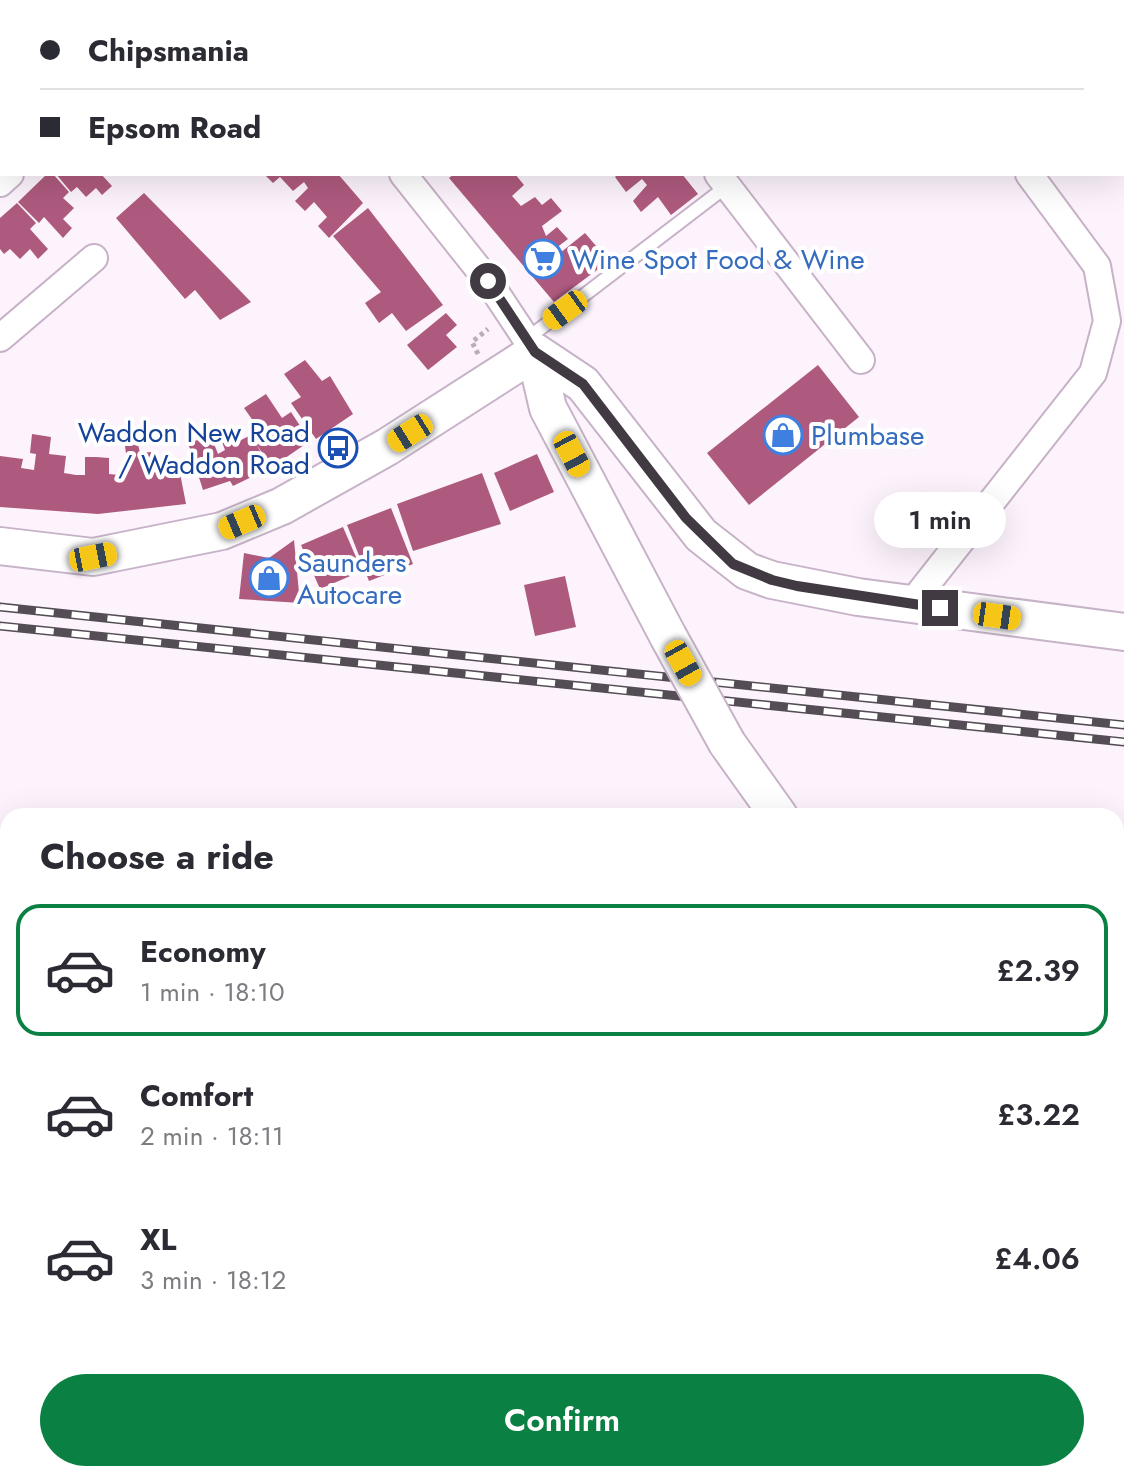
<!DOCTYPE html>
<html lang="en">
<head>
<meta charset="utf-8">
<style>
	:root { --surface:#fff; --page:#f2f2f3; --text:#2b2b33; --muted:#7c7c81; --line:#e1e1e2; --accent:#0b8043 }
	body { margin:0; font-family:Jost,sans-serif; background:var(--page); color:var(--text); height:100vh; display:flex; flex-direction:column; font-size:30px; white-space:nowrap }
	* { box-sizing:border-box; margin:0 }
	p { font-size:26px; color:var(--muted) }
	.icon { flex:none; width:44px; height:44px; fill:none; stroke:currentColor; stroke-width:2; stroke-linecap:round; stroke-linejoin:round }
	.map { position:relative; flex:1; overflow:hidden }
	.details { position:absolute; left:0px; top:808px; width:1124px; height:674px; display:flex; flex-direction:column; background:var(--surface); border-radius:24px 24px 0 0; box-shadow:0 8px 32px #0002 }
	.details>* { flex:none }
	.hud { position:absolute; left:0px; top:0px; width:1124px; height:176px; box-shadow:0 8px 32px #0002; display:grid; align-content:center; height:176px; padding:0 40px; background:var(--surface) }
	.end { position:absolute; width:36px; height:36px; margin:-18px; border:10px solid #423a43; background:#fff; box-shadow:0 0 0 4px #fff }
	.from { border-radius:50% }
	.bubble { position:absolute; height:56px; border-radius:28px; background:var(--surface); box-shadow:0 8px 32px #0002; font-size:26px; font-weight:600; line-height:56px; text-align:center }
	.car { position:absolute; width:24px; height:48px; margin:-24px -12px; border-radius:10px; box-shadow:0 0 6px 2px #0007; background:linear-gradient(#f5c518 24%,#345 0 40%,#f5c518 0 76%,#345 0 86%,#f5c518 0) }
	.hud b { display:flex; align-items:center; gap:28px; height:76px; font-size:30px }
	.hud b+b { border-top:2px solid var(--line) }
	.hud i { width:20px; height:20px; background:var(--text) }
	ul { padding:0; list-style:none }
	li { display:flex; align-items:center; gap:24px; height:132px; margin:0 16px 12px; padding:0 24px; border:4px solid transparent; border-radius:24px }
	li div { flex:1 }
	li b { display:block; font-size:30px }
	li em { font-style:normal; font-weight:600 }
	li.current { border-color:var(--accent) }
	li>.icon { width:72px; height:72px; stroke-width:1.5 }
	h2 { padding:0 40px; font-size:36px; line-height:96px }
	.cta { display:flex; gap:16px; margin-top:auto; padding:16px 40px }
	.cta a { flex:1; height:92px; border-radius:48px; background:var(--accent); color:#fff; font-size:32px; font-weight:600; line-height:92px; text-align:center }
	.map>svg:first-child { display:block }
	.green { fill:#aae1ba }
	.water { fill:#3bb9dc }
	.building { fill:#ae5a7e }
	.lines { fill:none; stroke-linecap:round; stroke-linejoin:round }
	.lane-casing { stroke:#c7b2c8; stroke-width:16 }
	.street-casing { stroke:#c7b2c8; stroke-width:30 }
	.secondary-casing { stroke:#c7b2c8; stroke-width:40 }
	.path { stroke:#b7aeb8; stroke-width:5; stroke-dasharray:4 4; stroke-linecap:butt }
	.lane { stroke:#fff; stroke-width:12 }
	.street { stroke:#fff; stroke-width:26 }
	.secondary { stroke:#fff; stroke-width:36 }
	.tram { stroke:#554d56; stroke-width:2 }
	.rail-casing { stroke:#554d56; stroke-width:9 }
	.rail { stroke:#fff; stroke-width:6; stroke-dasharray:18; stroke-linecap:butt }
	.secondary-bridge-casing { stroke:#c7b2c8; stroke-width:40; stroke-linecap:butt }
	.secondary-bridge { stroke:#fff; stroke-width:36 }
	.route { stroke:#423a43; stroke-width:10 }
	.labels { text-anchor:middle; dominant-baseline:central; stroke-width:8; stroke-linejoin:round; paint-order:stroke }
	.shop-label { font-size:28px; fill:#366cbe; stroke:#fff; text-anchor:start }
	.transit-label { font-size:28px; fill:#164399; stroke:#fff; text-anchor:end }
</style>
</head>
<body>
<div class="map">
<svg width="1124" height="1481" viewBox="0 0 1124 1481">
	<rect width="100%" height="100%" fill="#fcf3fd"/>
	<path class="green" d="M 0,882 L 8,890 L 8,1474 L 303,1474 L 302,1481 L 0,1481 Z"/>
	<path class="water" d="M 0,1113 L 8,1127 L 8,1288 L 0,1296 Z"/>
	<path class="building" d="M 47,174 L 53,174 L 69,192 L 63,198 L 74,208 L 63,219 L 72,228 L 63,238 L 44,217 L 39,223 L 18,202 Z
		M 56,174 L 101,174 L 112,186 L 102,195 L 96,188 L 86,197 L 77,187 L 71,192 Z
		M 264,174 L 338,174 L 363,203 L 329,238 L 318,226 L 327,217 L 314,202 L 305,211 L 295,201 L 308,188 L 304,182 L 293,191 L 280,177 L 273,183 Z
		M 454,174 L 515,174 L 524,185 L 512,196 L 521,206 L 535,197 L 542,205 L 551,198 L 562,211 L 542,226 L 546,236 L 557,227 L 568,239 L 556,248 L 560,253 L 585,233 L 609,261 L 554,302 L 449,178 Z
		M 618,174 L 682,174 L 698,194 L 671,215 L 658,197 L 641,212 L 633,201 L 647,185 L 642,179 L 626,192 L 615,177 Z
		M 144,193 L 223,273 L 251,302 L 220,320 L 195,290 L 185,299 L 116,218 Z
		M 17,203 L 36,223 L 30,229 L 48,249 L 38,259 L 30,249 L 20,259 L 10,249 L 4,254 L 0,249 L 0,218 Z
		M 368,208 L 443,305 L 406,331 L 392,313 L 379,323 L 365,303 L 381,292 L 333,236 Z
		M 446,313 L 457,325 L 446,335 L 457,347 L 428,370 L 407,345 Z
		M 305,360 L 322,381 L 330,376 L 353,414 L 316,439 L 291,403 L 301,397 L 284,374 Z
		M 818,365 L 859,417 L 749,505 L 707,453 Z
		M 266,394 L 282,418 L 291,412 L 310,441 L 272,467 L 256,444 L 270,468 L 233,486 L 230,481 L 203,490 L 188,443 L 211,436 L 218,454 L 225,450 L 222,442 L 234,436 L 237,442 L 249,436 L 252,440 L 261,432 L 244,408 Z
		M 32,434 L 51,437 L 49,454 L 66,456 L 64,473 L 76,475 L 85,475 L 85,457 L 96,457 L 109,458 L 109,474 L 119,475 L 119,469 L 128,468 L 125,446 L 138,444 L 140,453 L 151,452 L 153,466 L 178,463 L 186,504 L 98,514 L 0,507 L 0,456 L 23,459 L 21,468 L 34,470 L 36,454 L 30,453 Z
		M 537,454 L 554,492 L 510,511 L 494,473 Z
		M 482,473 L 501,524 L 413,551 L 397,504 Z
		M 391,508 L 413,564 L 369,581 L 347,525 Z
		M 343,527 L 362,571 L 320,589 L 301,545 Z
		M 294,540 L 300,603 L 239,599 L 244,553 L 269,558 Z
		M 565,576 L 576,627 L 535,636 L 524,585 Z"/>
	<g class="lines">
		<g class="lane-casing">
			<path id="lane" d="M 528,338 L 727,186"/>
		</g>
		<g class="street-casing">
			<path id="street" d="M 213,0 L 216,2
				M 586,0 L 588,2
				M 901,0 L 903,2
				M 150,2 L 151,0
				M 497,2 L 500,0
				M 403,174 L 488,281 L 535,352
				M 718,174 L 861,360
				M 0,183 L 10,174
				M 0,338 L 94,258
				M 911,604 L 1093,373 L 1107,321 L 1097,266 L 1029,174
				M 1116,916 L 1124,917
				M 1116,1458 L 1124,1451
				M 921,1474 L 926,1481
				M 757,1481 L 766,1474
				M 1086,1481 L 1095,1474"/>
		</g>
		<g class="secondary-casing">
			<path id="secondary" d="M 535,352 L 583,384 L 701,535 L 747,571 L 772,580 L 858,597 L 1124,632
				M 535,352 L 548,408 L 668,636
				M 0,546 L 93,557 L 222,531 L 282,506 L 387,447 L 535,352
				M 727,743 L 779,816
				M 1116,1211 L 1124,1221"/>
		</g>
		<path class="path" d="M 478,354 L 472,342 L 488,329
			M 0,972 L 8,981
			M 0,1075 L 8,1087
			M 0,1329 L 8,1326
			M 120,1474 L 123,1481
			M 229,1474 L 230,1481
			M 292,1474 L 387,1478"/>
		<use href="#lane" class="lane"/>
		<use href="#street" class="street"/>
		<use href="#secondary" class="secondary"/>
		<path class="tram" d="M 0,836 L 8,844
			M 360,1474 L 360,1481
			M 346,1481 L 346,1474"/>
		<g class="rail-casing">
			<path id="rail" d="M 0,607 L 1124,725
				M 0,626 L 1124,742"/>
		</g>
		<use href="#rail" class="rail"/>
		<g class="secondary-bridge-casing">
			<path id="secondary-bridge" d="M 668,636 L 727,743"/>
		</g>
		<use href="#secondary-bridge" class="secondary-bridge"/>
	</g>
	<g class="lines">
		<path class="route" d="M 488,281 L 535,352 L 583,384 L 686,518 L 733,564 L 772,580 L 797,586 L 940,608"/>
	</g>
	<defs>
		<g id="supermarket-ring" transform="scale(2)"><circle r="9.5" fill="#fff" stroke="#3f7fe0" stroke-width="1.5"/><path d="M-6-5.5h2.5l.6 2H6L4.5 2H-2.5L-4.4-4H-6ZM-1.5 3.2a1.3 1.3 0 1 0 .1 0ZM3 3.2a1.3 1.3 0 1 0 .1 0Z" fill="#3f7fe0"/></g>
		<g id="shop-ring" transform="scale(2)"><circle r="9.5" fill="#fff" stroke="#3f7fe0" stroke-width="1.5"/><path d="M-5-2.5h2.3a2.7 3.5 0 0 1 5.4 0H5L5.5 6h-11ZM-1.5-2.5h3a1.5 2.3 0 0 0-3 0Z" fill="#3f7fe0"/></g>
		<g id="bus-ring" transform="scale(2)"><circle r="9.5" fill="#fff" stroke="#1a4fb4" stroke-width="1.5"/><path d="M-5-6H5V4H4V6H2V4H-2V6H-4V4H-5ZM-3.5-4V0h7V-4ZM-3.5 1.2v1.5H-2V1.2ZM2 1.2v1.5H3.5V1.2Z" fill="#1a4fb4"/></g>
	</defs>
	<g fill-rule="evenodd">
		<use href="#supermarket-ring" x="543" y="259"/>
		<use href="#shop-ring" x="783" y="435"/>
		<use href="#bus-ring" x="338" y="448"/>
		<use href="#shop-ring" x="269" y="578"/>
	</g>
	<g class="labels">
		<g class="shop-label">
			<text x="571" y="259">Wine Spot Food &amp; Wine</text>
			<text x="811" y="435">Plumbase</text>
			<text x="297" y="562">Saunders<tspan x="297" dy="32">Autocare</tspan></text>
		</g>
		<g class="transit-label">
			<text x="310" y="432">Waddon New Road<tspan x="310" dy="32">/ Waddon Road</tspan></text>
		</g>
	</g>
</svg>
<i class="end from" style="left:488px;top:281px"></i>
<i class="end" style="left:940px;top:608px"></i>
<div class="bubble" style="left:874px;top:492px;width:132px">1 min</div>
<i class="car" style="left:565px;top:310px;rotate:234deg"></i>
<i class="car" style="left:410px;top:433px;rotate:238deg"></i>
<i class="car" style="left:572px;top:454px;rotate:152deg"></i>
<i class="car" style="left:242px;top:522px;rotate:247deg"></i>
<i class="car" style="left:93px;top:557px;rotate:79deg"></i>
<i class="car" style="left:997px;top:616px;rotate:98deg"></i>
<i class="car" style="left:683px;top:663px;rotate:151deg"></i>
<div class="hud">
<b><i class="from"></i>Chipsmania</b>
<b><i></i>Epsom Road</b>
</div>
<section class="details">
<h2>Choose a ride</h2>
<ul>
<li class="current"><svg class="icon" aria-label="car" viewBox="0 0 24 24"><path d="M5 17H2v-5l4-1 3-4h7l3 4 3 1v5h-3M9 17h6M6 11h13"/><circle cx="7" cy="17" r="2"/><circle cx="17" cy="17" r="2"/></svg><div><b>Economy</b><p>1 min · 18:10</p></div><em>£2.39</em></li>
<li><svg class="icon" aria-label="car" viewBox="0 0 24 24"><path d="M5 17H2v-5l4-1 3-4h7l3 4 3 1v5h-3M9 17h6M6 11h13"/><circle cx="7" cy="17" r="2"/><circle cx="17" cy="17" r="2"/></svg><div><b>Comfort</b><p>2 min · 18:11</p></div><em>£3.22</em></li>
<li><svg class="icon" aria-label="car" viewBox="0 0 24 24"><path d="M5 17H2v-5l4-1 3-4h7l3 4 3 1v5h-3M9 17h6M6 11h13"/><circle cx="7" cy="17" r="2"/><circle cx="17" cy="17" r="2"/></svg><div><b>XL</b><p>3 min · 18:12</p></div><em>£4.06</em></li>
</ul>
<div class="cta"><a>Confirm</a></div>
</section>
</div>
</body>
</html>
